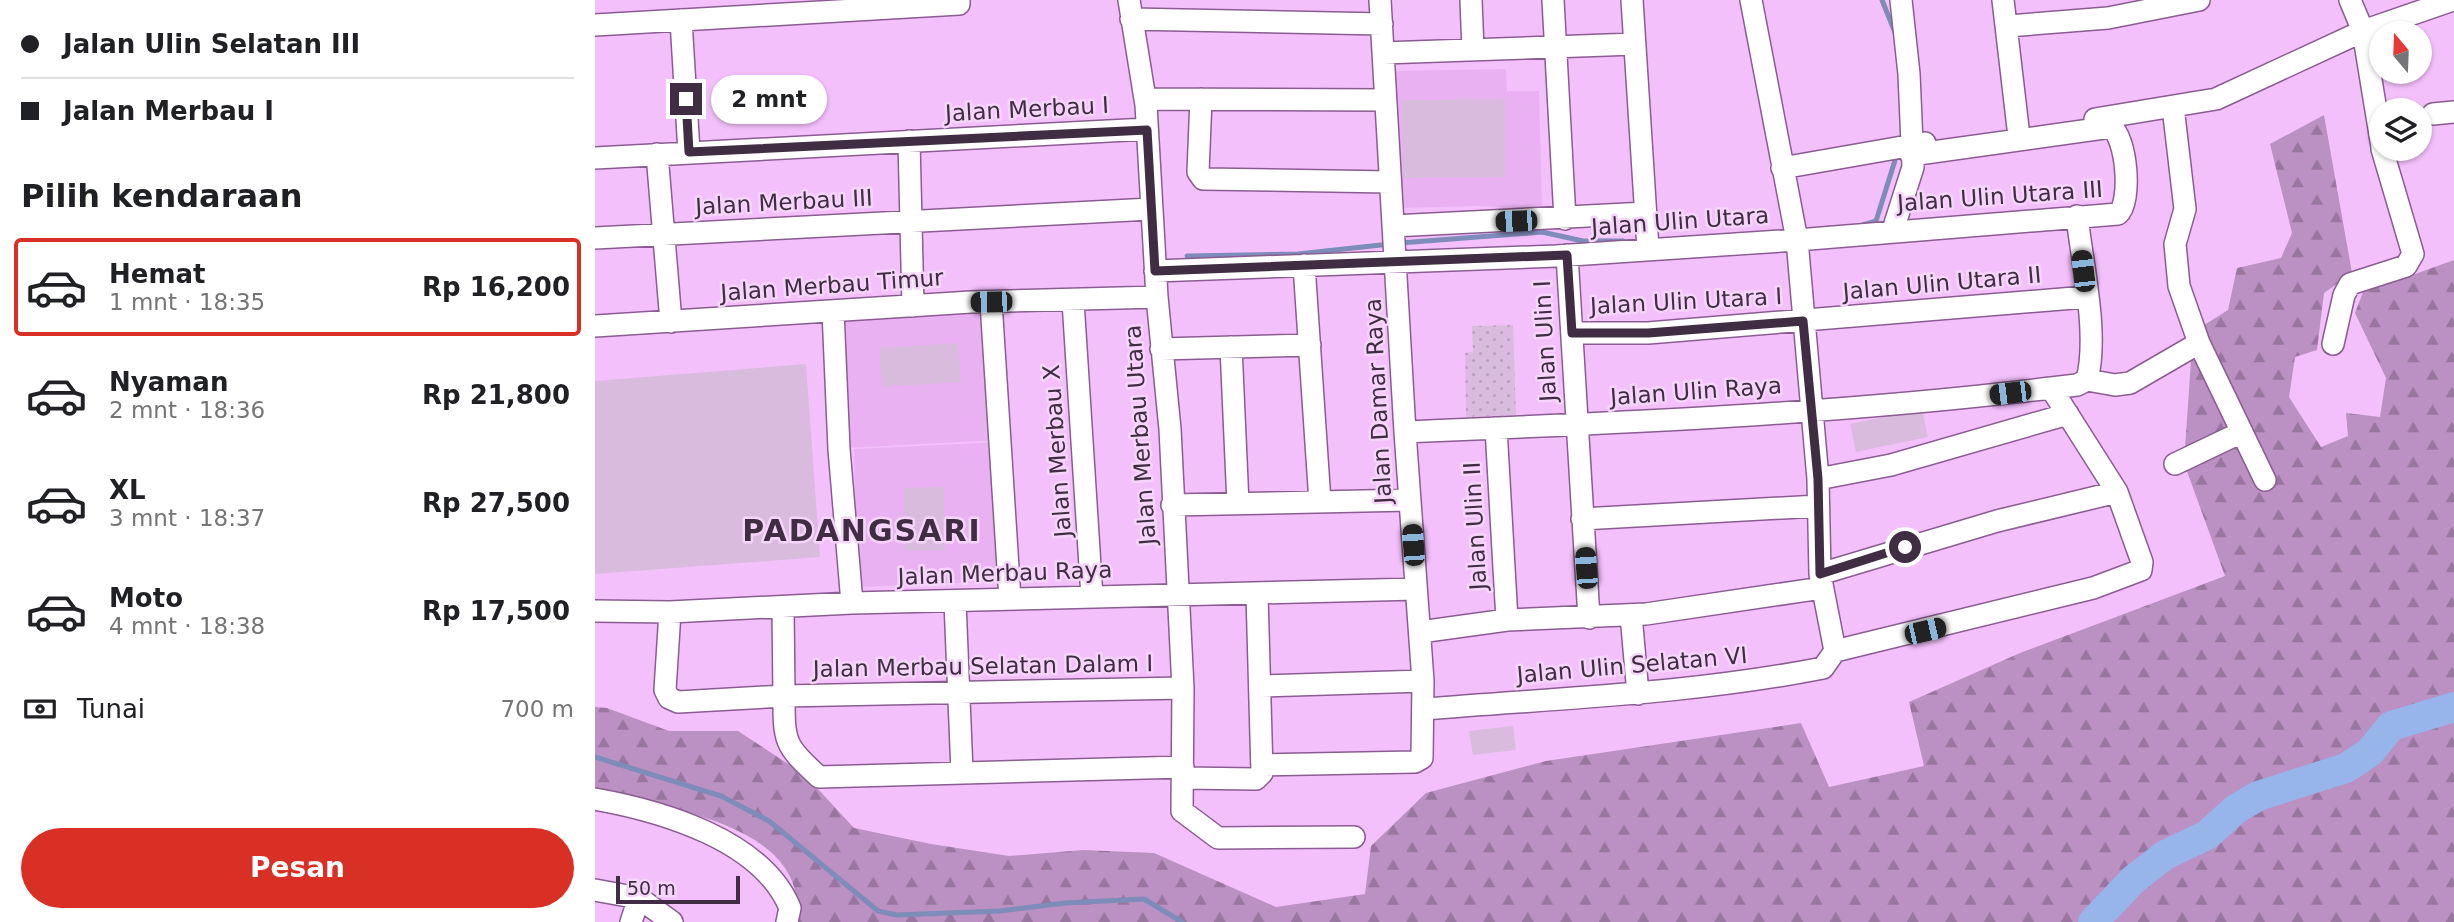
<!DOCTYPE html>
<html lang="id">
<head>
<meta charset="utf-8">
<style>
	:root { --surface:#fff; --page:#f6f6f6; --text:#202124; --muted:#757577; --line:#e0e0e0; --accent:#d93025 }
	body { margin:0; font-family:"DejaVu Sans",sans-serif; background:var(--page); color:var(--text); height:100vh; display:flex; flex-direction:column; font-size:26px; white-space:nowrap }
	* { box-sizing:border-box; margin:0 }
	p { font-size:23px; color:var(--muted) }
	.icon { flex:none; width:38px; height:38px; fill:none; stroke:currentColor; stroke-width:2; stroke-linecap:round; stroke-linejoin:round }
	.map { position:relative; flex:1; overflow:hidden }
	.panel { display:flex; flex-direction:column; background:var(--surface); width:595px }
	.panel>* { flex:none }
	.top-card { display:grid; align-content:center; height:154px; padding:0 21px; background:var(--surface) }
	.needle { width:46px; rotate:341deg }
	.tools { position:absolute; left:1774px; top:21px; display:grid; gap:14px }
	.tools a { display:grid; place-items:center; width:63px; height:63px; border-radius:50%; background:var(--surface); box-shadow:0 2px 5px #0004; font-size:35px }
	.scale { position:absolute; left:21px; bottom:18px; width:124px; box-sizing:border-box; padding-left:7px; border:4px solid #402c43; border-top:0; font-size:19px; line-height:24px; white-space:nowrap; color:#402c43; -webkit-text-stroke:5px #f5d6fa; paint-order:stroke }
	.end { position:absolute; width:32px; height:32px; margin:-16px; border:9px solid #402c43; background:#fff; box-shadow:0 0 0 4px #fff }
	.from { border-radius:50% }
	.bubble { position:absolute; height:49px; border-radius:24px; background:var(--surface); box-shadow:0 2px 5px #0004; font-size:23px; font-weight:800; line-height:49px; text-align:center }
	.car { position:absolute; width:21px; height:42px; margin:-21px -10px; border-radius:9px; box-shadow:0 0 5px 2px #0007; background:linear-gradient(#222 24%,#8ab4d8 0 40%,#222 0 76%,#8ab4d8 0 86%,#222 0) }
	.top-card b { display:flex; align-items:center; gap:24px; height:66px; font-size:26px }
	.top-card b+b { border-top:2px solid var(--line) }
	.top-card i { width:18px; height:18px; background:var(--text) }
	ul { padding:0; list-style:none }
	li { display:flex; align-items:center; gap:21px; height:98px; margin:0 14px 10px; padding:0 7px; border:4px solid transparent; border-radius:7px }
	li div { flex:1 }
	li b { display:block; font-size:26px }
	li em { font-style:normal; font-weight:800 }
	li.current { border-color:var(--accent) }
	li>.icon { width:63px; height:63px; stroke-width:1.5 }
	h2 { padding:0 21px; font-size:32px; line-height:84px }
	.pay { display:flex; align-items:center; gap:18px; height:77px; padding:0 21px; font-size:26px }
	.pay p { margin-inline-start:auto }
	.cta { display:flex; gap:14px; margin-top:auto; padding:14px 21px }
	.cta a { flex:1; height:80px; border-radius:42px; background:var(--accent); color:#fff; font-size:28px; font-weight:800; line-height:80px; text-align:center }
	main { display:flex; flex:1; min-height:0 }
	.map>svg:first-child { display:block }
	.built { fill:#e9b1f2 }
	.grass { fill:url(#grass-dots) }
	.forest { fill:url(#forest-firs) }
	.pitch { fill:#d9bbde }
	.lines { fill:none; stroke-linecap:round; stroke-linejoin:round }
	.stream { stroke:#7d8cb9; stroke-width:5 }
	.river { stroke:#97b5eb; stroke-width:30 }
	.minor-casing { stroke:#8a5c92; stroke-width:24 }
	.minor { stroke:#fff; stroke-width:21 }
	.route { stroke:#402c43; stroke-width:9 }
	.labels { text-anchor:middle; dominant-baseline:central; stroke-width:5; stroke-linejoin:round; paint-order:stroke }
	.street-label { font-size:23px; fill:#402c43; stroke:#f5d6fa }
	.district-label { font-size:30px; font-weight:bold; letter-spacing:2px; fill:#402c43; stroke:#f5d6fa }
</style>
</head>
<body>
<main>
<section class="panel">
<div class="top-card">
<b><i class="from"></i>Jalan Ulin Selatan III</b>
<b><i></i>Jalan Merbau I</b>
</div>
<h2>Pilih kendaraan</h2>
<ul>
<li class="current"><svg class="icon" aria-label="car" viewBox="0 0 24 24"><path d="M5 17H2v-5l4-1 3-4h7l3 4 3 1v5h-3M9 17h6M6 11h13"/><circle cx="7" cy="17" r="2"/><circle cx="17" cy="17" r="2"/></svg><div><b>Hemat</b><p>1 mnt · 18:35</p></div><em>Rp 16,200</em></li>
<li><svg class="icon" aria-label="car" viewBox="0 0 24 24"><path d="M5 17H2v-5l4-1 3-4h7l3 4 3 1v5h-3M9 17h6M6 11h13"/><circle cx="7" cy="17" r="2"/><circle cx="17" cy="17" r="2"/></svg><div><b>Nyaman</b><p>2 mnt · 18:36</p></div><em>Rp 21,800</em></li>
<li><svg class="icon" aria-label="car" viewBox="0 0 24 24"><path d="M5 17H2v-5l4-1 3-4h7l3 4 3 1v5h-3M9 17h6M6 11h13"/><circle cx="7" cy="17" r="2"/><circle cx="17" cy="17" r="2"/></svg><div><b>XL</b><p>3 mnt · 18:37</p></div><em>Rp 27,500</em></li>
<li><svg class="icon" aria-label="car" viewBox="0 0 24 24"><path d="M5 17H2v-5l4-1 3-4h7l3 4 3 1v5h-3M9 17h6M6 11h13"/><circle cx="7" cy="17" r="2"/><circle cx="17" cy="17" r="2"/></svg><div><b>Moto</b><p>4 mnt · 18:38</p></div><em>Rp 17,500</em></li>
</ul>
<div class="pay"><svg class="icon" aria-label="cash" viewBox="0 0 24 24"><path d="M3 7h18v10H3z"/><circle cx="12" cy="12" r="2"/></svg>Tunai<p>700 m</p></div>
<div class="cta"><a>Pesan</a></div>
</section>
<div class="map">
<svg width="1859" height="922" viewBox="0 0 1859 922">
	<defs>
		<pattern id="grass-dots" width="8" height="8" patternUnits="userSpaceOnUse" patternTransform="scale(1.75)"><rect width="8" height="8" fill="#d9bbde"/><path d="M2 2h.1M6 6h.1" fill="none" stroke="#bba1c0" stroke-width="1.8" stroke-linecap="round"/></pattern>
		<pattern id="forest-firs" width="22" height="20" patternUnits="userSpaceOnUse" patternTransform="scale(1.75)"><rect width="22" height="20" fill="#bb90c2"/><path d="M5 1l3.5 6h-7zM16 11l3.5 6h-7z" fill="#99769f"/></pattern>
	</defs>
	<rect width="100%" height="100%" fill="#f4c0fc"/>
	<path class="built" d="M 911,69 L 912,91 L 944,91 L 947,209 L 883,206 L 807,208 L 798,71 Z
		M 396,311 L 405,440 L 249,448 L 243,316 Z
		M 405,442 L 411,581 L 262,587 L 259,449 Z"/>
	<path class="grass" d="M 918,325 L 921,415 L 871,417 L 870,353 L 878,352 L 877,326 Z"/>
	<path class="forest" d="M 1729,115 L 1757,273 L 1729,293 L 1722,350 L 1700,357 L 1694,397 L 1726,447 L 1753,436 L 1751,413 L 1785,417 L 1791,378 L 1760,313 L 1770,287 L 1812,277 L 1859,260 L 1859,922 L 201,922 C 216,822 68,810 0,788 L 0,707 L 12,708 L 74,731 L 143,731 L 210,775 L 259,828 L 336,844 L 414,856 L 488,850 L 559,853 L 681,907 L 770,894 L 776,846 L 831,793 L 951,761 L 1206,723 L 1234,787 L 1329,766 L 1314,702 L 1425,653 L 1630,576 L 1589,463 L 1598,332 L 1633,310 L 1642,268 L 1686,258 L 1697,233 L 1675,144 Z"/>
	<path class="pitch" d="M 910,99 L 910,177 L 808,178 L 807,100 Z
		M 363,343 L 366,382 L 287,387 L 284,348 Z
		M 211,364 L 225,557 L 0,574 L 0,381 Z
		M 1327,409 L 1333,437 L 1261,452 L 1255,424 Z
		M 349,487 L 350,550 L 310,551 L 309,488 Z
		M 918,726 L 921,750 L 878,755 L 874,731 Z"/>
	<g class="lines">
		<path class="stream" d="M 1287,0 L 1301,35
			M 1268,225 L 1281,221 L 1302,154
			M 805,243 L 947,232 L 988,241 L 1028,241
			M 592,256 L 703,254 L 795,244
			M 0,757 L 126,796 L 174,821 L 283,911 L 302,915 L 404,911 L 470,903 L 549,899 L 587,922"/>
		<path class="river" d="M 1498,922 L 1538,880 L 1570,855 L 1612,835 L 1641,809 L 1663,796 L 1751,768 L 1775,752 L 1796,726 L 1859,707"/>
		<g class="minor-casing">
			<path id="minor" d="M 534,0 L 551,105 L 562,297 L 575,429 L 588,688 L 587,811 L 623,838 L 759,837
				M 876,0 L 878,50
				M 958,0 L 970,219
				M 1037,0 L 1053,249
				M 1156,0 L 1202,240 L 1523,214 C 1537,202 1532,138 1516,127 L 1316,155
				M 1408,0 L 1423,128
				M 1755,0 L 1768,31 L 1787,147
				M 536,19 L 787,24
				M 86,20 L 94,152
				M 0,25 L 364,4 L 364,0
				M 1413,26 L 1513,18 L 1604,0
				M 788,53 L 1040,44
				M 550,99 L 790,100
				M 606,99 L 603,172 L 608,179 L 795,182
				M 1578,107 L 1590,209 L 1580,244 L 1584,286 L 1604,343 L 1670,480
				M 1838,114 L 1859,112
				M 1500,119 L 1621,99 L 1768,31 L 1858,0
				M 314,141 L 318,306
				M 62,154 L 76,322
				M 0,158 L 552,129
				M 1187,168 L 1330,143
				M 798,226 L 1051,213
				M 1298,230 L 1318,167 L 1314,74 L 1306,0
				M 0,238 L 556,209
				M 972,255 L 994,618
				M 709,265 L 725,502
				M 560,271 L 961,256 L 1202,240 L 1223,479 L 1225,574 L 1240,651
				M 478,301 L 497,597
				M 396,302 L 415,599
				M 238,311 L 244,449 L 257,603
				M 0,326 L 376,302 L 562,297
				M 977,333 L 1053,333 L 1491,297
				M 1738,344 L 1749,295 L 1755,284 L 1811,266 L 1818,254 L 1787,149
				M 636,347 L 643,504
				M 566,349 L 715,345
				M 1492,380 L 1520,385 L 1535,383 L 1604,343
				M 1456,388 L 1482,385 L 1492,380 C 1504,333 1487,264 1482,216
				M 901,428 L 912,620
				M 810,432 C 1025,423 1242,414 1456,388 L 1522,492 L 1547,562 L 1546,570 L 1498,588 L 1240,651
				M 1580,464 L 1647,432
				M 1223,479 L 1296,465 L 1473,414
				M 577,505 L 815,500
				M 987,519 L 1223,506
				M 1225,574 L 1402,521 L 1522,492
				M 360,602 L 367,772
				M 188,607 L 189,696 L 588,688
				M 0,611 L 75,612 L 257,603 L 821,589
				M 75,612 L 70,690 L 74,698 L 83,702 L 189,696 C 189,742 189,745 224,777 L 588,767
				M 1036,615 L 1043,694
				M 825,632 L 912,620 L 1051,614 L 1227,588
				M 665,686 L 828,681
				M 830,709 C 963,698 1096,694 1228,668 L 1240,651
				M 667,765 L 820,762 L 827,758 L 828,681 L 810,432 L 785,0
				M 588,778 L 661,779 L 667,773 L 662,594
				M 0,799 C 67,811 167,840 195,908 L 192,922
				M 0,890 L 44,898 L 77,922
				M 36,922 L 44,898"/>
		</g>
		<use href="#minor" class="minor"/>
	</g>
	<g class="lines">
		<path class="route" d="M 91,99 L 94,152 L 552,130 L 560,271 L 972,255 L 977,333 L 1053,333 L 1208,321 L 1223,479 L 1225,574 L 1310,547"/>
	</g>
	<g class="labels">
		<g class="street-label">
			<text transform="translate(432 109) rotate(-3)">Jalan Merbau I</text>
			<text transform="translate(1405 196) rotate(-4)">Jalan Ulin Utara III</text>
			<text transform="translate(189 202) rotate(-3)">Jalan Merbau III</text>
			<text transform="translate(1085 221) rotate(-4)">Jalan Ulin Utara</text>
			<text transform="translate(1347 283) rotate(-5)">Jalan Ulin Utara II</text>
			<text transform="translate(237 285) rotate(-4)">Jalan Merbau Timur</text>
			<text transform="translate(1091 301) rotate(-3)">Jalan Ulin Utara I</text>
			<text transform="translate(950 341) rotate(-93)">Jalan Ulin I</text>
			<text transform="translate(1101 391) rotate(-4)">Jalan Ulin Raya</text>
			<text transform="translate(783 401) rotate(-93)">Jalan Damar Raya</text>
			<text transform="translate(545 435) rotate(-94)">Jalan Merbau Utara</text>
			<text transform="translate(462 451) rotate(-94)">Jalan Merbau X</text>
			<text transform="translate(880 526) rotate(-93)">Jalan Ulin II</text>
			<text transform="translate(410 573) rotate(-2)">Jalan Merbau Raya</text>
			<text transform="translate(1037 665) rotate(-5)">Jalan Ulin Selatan VI</text>
			<text transform="translate(388 666) rotate(-1)">Jalan Merbau Selatan Dalam I</text>
		</g>
		<g class="district-label">
			<text x="267" y="530">PADANGSARI</text>
		</g>
	</g>
</svg>
<div class="tools">
<a><svg class="needle" viewBox="-14 -14 28 28"><path d="M0-13l5 13h-10z" fill="#e53935"/><path d="M0 13l5-13h-10z" fill="#757577"/></svg></a>
<a><svg class="icon" aria-label="layers" viewBox="0 0 24 24"><path d="M12 4l9 5-9 5-9-5zM3 14l9 5 9-5"/></svg></a>
</div>
<div class="scale">50 m</div>
<i class="end from" style="left:1310px;top:547px"></i>
<i class="end" style="left:91px;top:99px"></i>
<div class="bubble" style="left:116px;top:75px;width:116px">2 mnt</div>
<i class="car" style="left:921px;top:221px;rotate:268deg"></i>
<i class="car" style="left:1488px;top:271px;rotate:353deg"></i>
<i class="car" style="left:396px;top:302px;rotate:269deg"></i>
<i class="car" style="left:1415px;top:393px;rotate:263deg"></i>
<i class="car" style="left:818px;top:545px;rotate:356deg"></i>
<i class="car" style="left:991px;top:568px;rotate:356deg"></i>
<i class="car" style="left:1330px;top:631px;rotate:77deg"></i>
</div>
</main>
</body>
</html>
